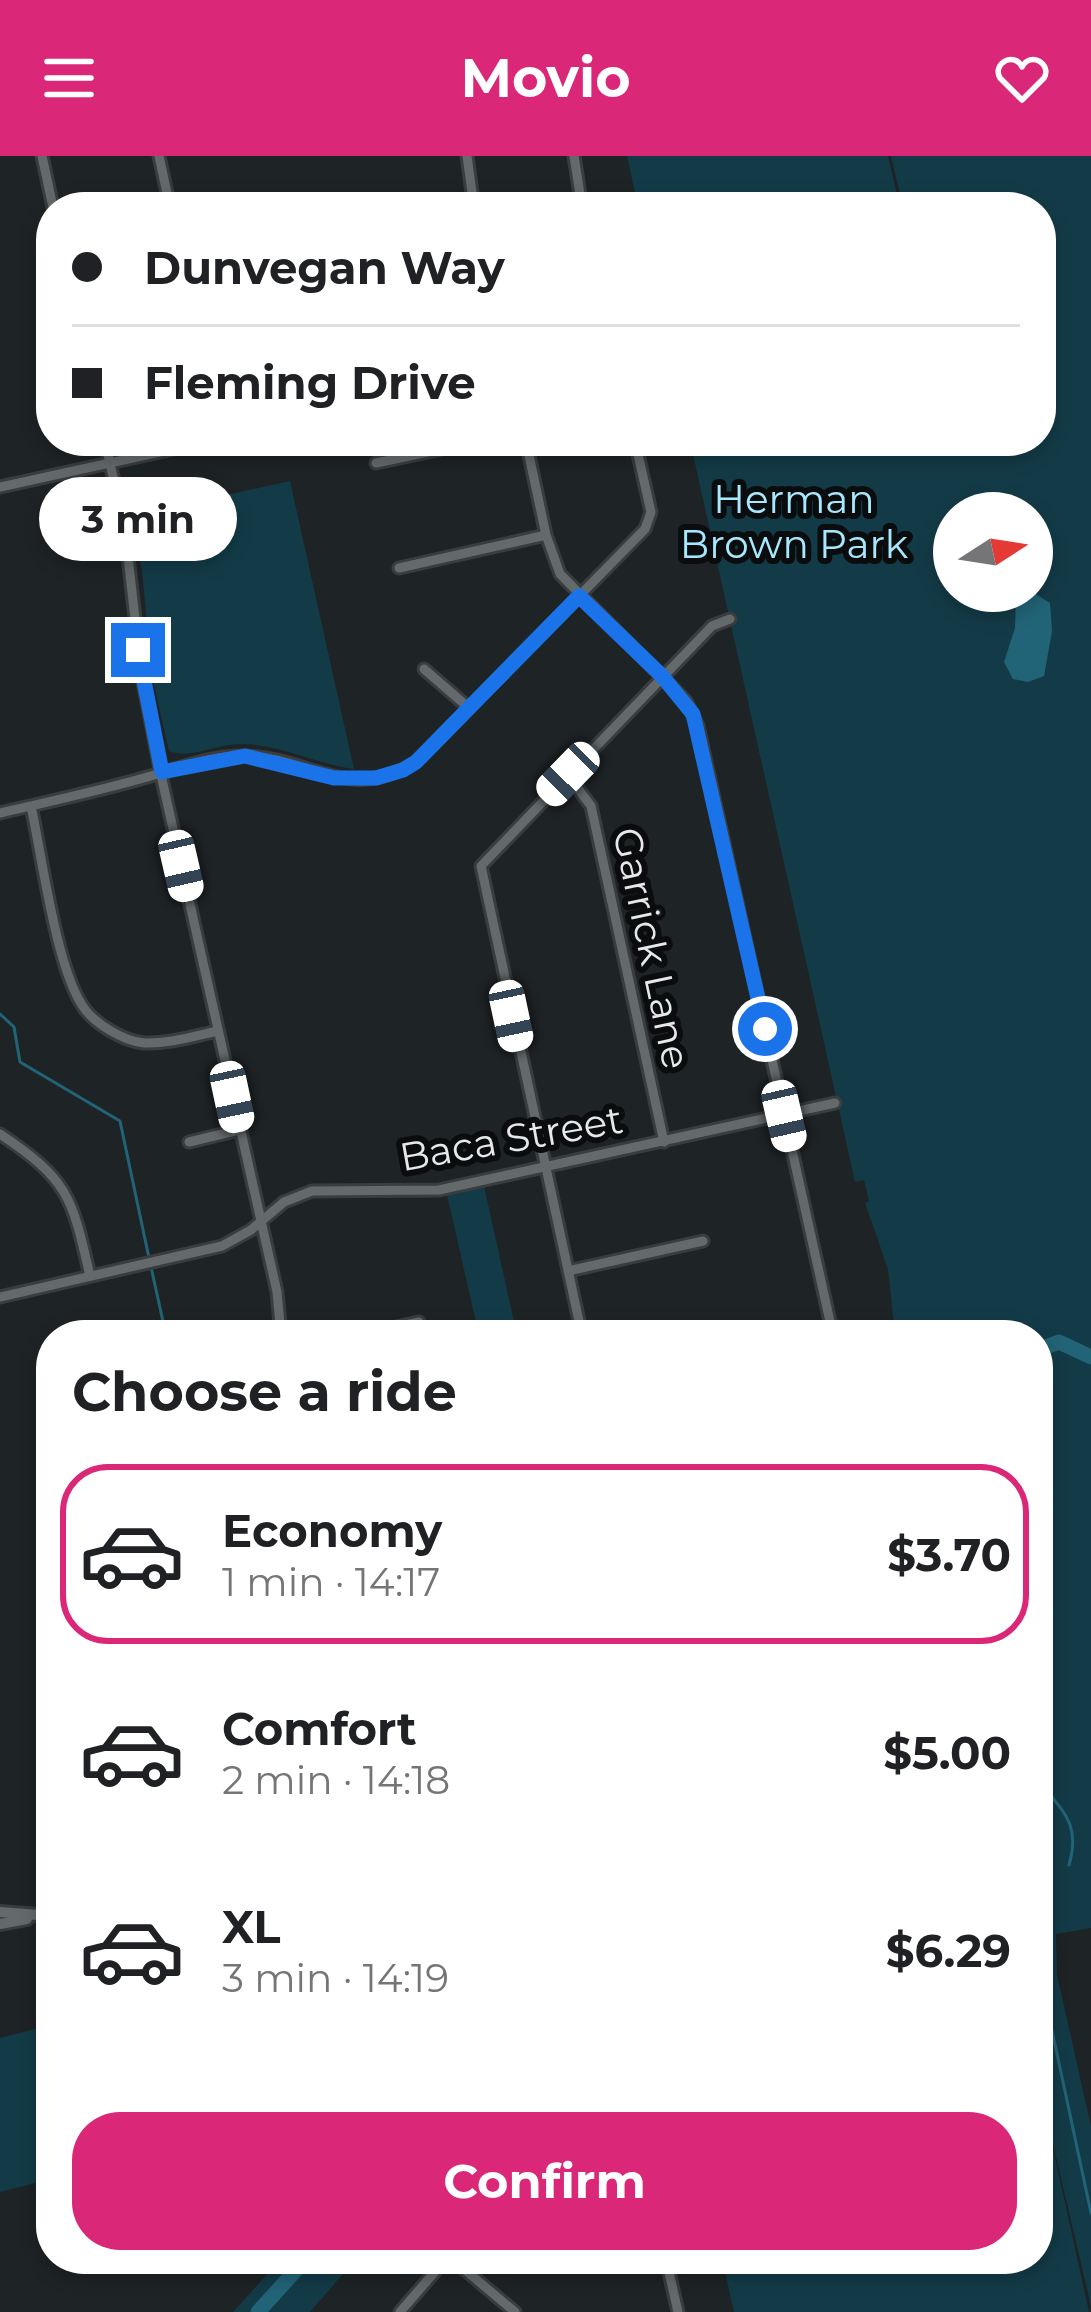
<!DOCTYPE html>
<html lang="en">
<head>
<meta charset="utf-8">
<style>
	:root { --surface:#fff; --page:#f6f6f6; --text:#202124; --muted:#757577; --line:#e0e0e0; --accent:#db2777 }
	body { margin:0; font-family:Montserrat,sans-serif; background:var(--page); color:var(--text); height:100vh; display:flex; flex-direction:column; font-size:45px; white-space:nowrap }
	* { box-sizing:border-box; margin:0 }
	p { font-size:39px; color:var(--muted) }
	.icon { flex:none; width:66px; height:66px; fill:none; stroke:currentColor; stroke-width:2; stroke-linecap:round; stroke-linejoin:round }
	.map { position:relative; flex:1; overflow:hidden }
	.panel { position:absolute; left:36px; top:1164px; width:1017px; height:954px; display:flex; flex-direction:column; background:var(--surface); border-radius:48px; box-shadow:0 6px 18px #0003 }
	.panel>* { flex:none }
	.top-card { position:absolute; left:36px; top:36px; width:1020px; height:264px; border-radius:48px; box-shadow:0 6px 18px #0003; display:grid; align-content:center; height:264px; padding:0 36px; background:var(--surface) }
	.needle { width:78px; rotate:78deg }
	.controls { position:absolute; left:933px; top:336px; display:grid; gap:24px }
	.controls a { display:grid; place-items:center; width:120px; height:120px; border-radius:50%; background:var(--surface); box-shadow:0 6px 18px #0003; font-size:60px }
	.end { position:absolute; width:54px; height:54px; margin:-27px; border:15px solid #1a73e8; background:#fff; box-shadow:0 0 0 6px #fff }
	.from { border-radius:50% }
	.bubble { position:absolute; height:84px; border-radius:42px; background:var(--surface); box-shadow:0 6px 18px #0003; font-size:39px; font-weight:700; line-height:84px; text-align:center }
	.car { position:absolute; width:36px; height:72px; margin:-36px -18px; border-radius:15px; box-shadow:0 0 9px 3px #0007; background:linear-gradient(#fff 24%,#345 0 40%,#fff 0 76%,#345 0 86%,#fff 0) }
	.top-card b { display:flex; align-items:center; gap:42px; height:114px; font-size:45px }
	.top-card b+b { border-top:3px solid var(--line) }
	.top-card i { width:30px; height:30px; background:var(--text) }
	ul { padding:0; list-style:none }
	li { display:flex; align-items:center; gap:36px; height:180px; margin:0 24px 18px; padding:0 12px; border:6px solid transparent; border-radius:48px }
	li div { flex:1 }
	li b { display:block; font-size:45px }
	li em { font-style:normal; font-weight:700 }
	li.active { border-color:var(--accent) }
	li>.icon { width:108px; height:108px; stroke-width:1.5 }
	h2 { padding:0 36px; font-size:54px; line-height:144px }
	.primary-button { display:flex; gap:24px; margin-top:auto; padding:24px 36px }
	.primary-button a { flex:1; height:138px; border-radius:48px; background:var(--accent); color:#fff; font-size:48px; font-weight:700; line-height:138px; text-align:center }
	header { display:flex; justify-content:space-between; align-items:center; height:156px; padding:0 36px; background:var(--accent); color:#fff; font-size:54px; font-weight:700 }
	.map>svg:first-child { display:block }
	.green { fill:#133b47; fill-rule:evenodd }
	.water { fill:#226477 }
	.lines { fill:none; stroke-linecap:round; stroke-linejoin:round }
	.stream { stroke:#226477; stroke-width:3 }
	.river { stroke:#226477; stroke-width:15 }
	.minor-casing { stroke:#393d3f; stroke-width:15 }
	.tertiary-casing { stroke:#393d3f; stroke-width:16 }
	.minor { stroke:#646a6c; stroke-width:9 }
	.tertiary { stroke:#646a6c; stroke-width:10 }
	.route { stroke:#1a73e8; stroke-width:15 }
	.labels { text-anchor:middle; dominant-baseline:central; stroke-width:12; stroke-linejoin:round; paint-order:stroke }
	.park-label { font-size:39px; fill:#a7e8fe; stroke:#0a0c0d }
	.street-label { font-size:39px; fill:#e6e9eb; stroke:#0a0c0d }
</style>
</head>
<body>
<header><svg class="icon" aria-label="menu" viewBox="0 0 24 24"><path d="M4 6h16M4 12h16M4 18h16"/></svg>Movio<svg class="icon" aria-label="heart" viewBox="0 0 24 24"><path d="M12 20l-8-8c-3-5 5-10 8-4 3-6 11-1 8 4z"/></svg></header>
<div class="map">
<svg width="1091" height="2156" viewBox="0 0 1091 2156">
	<rect width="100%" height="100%" fill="#1e2325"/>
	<path class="green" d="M 627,0 L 888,0 L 900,51 L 638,51 Z
		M 891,0 L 1091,0 L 1091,1772 L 1056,1778 L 1057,1819 L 1091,1970 L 1091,2150 L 1039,1928 L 1089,2156 L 734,2156 L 722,2103 L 1038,2103 L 1038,1179 L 895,1179 L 888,1113 L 865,1047 L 869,1045 L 864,1024 L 855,1026 L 690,285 L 1041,285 L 1041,51 L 903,51 ZM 954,357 L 1032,357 L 1032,435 L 954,435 Z
		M 290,325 L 354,613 C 316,608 281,589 243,588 C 218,587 190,604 169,595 L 152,520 L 142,415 L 131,360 Z
		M 484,1030 L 517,1179 L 479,1179 L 447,1039 Z
		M 51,1869 L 51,2023 L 0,2036 L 0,1882 Z
		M 281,2103 L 356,2103 L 310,2156 L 233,2156 Z"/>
	<path class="water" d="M 1031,435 L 1050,447 L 1052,475 L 1044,520 L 1028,526 L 1013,523 L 1004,506 L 1015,472 L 1016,440 Z"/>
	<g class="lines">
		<path class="stream" d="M 0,858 L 14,871 L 20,906 L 120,965 L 149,1102
			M 151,1111 L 166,1179
			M 1038,1624 C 1063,1656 1081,1667 1069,1709
			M 1038,1813 L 1045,1781
			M 1038,1829 L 1050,1865 L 1091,2057"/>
		<path class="river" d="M 1038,1194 L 1059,1186 L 1091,1201
			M 258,2156 L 306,2103"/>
		<g class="minor-casing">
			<path id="minor" d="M 42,0 L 53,51
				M 159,0 L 170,51
				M 467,0 L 474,51
				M 574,0 L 582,51
				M 105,285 L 125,374 L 141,516 L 163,628 L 277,1136 L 281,1179
				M 526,285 L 546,379 L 560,418 L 686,545 L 698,570 L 833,1179
				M 376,307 L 480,285
				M 0,331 L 210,285
				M 399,412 L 546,379
				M 424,513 L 469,552
				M 567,618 L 591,650 L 664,986
				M 31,650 C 42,701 56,809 82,849 C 93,867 123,885 144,887 C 169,888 194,880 218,875
				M 0,657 C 51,645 104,634 154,619 C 183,611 215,599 245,600 C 309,601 349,648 416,606 L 645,373 L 651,356 L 635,285
				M 0,978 C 69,1024 72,1041 90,1120
				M 189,986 L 239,974
				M 568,1115 L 703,1085
				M 0,1141 L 222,1090 L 251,1074 L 284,1046 L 312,1035 L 439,1034 L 835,947
				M 359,1179 L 419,1166
				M 582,1179 L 481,710 L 712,470 L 730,463
				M 452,2103 L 515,2156
				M 666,2103 L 678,2156
				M 400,2156 L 446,2103"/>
		</g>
		<g class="tertiary-casing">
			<path id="tertiary" d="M 0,1756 L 51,1760
				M 0,1768 L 27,1763"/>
		</g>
		<use href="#minor" class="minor"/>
		<use href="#tertiary" class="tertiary"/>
	</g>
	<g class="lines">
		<path class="route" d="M 138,494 L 162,616 L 245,600 L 334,622 L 376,622 L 403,614 L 416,606 L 579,440 L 662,520 L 693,558 L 765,873"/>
	</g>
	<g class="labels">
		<g class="park-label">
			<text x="794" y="343">Herman<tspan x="794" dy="45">Brown Park</tspan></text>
		</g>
		<g class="street-label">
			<text transform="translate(652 792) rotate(78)">Garrick Lane</text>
			<text transform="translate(511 982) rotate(-10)">Baca Street</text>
		</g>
	</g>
</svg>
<div class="controls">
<a><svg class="needle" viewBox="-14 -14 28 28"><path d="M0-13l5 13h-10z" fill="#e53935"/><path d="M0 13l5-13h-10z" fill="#757577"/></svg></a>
</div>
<i class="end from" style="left:765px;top:873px"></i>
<i class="end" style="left:138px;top:494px"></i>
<div class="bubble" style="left:39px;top:321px;width:198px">3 min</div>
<i class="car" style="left:568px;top:618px;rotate:224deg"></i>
<i class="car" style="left:181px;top:710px;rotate:167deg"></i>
<i class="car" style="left:511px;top:860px;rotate:168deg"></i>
<i class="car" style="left:232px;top:941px;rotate:168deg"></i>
<i class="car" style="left:784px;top:960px;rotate:167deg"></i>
<div class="top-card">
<b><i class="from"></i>Dunvegan Way</b>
<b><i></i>Fleming Drive</b>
</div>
<section class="panel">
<h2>Choose a ride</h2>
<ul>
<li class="active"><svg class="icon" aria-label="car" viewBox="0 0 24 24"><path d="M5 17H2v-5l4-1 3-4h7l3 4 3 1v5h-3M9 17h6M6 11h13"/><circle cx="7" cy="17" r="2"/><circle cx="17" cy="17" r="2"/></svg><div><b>Economy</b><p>1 min · 14:17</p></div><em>$3.70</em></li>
<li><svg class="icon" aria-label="car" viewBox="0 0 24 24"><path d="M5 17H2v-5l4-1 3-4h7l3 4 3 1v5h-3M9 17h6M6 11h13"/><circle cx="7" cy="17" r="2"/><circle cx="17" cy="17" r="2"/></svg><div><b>Comfort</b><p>2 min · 14:18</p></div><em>$5.00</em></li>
<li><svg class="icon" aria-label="car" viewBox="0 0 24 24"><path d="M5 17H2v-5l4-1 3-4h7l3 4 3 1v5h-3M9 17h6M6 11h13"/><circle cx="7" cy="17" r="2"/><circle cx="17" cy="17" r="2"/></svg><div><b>XL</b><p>3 min · 14:19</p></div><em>$6.29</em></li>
</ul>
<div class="primary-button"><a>Confirm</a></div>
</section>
</div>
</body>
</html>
